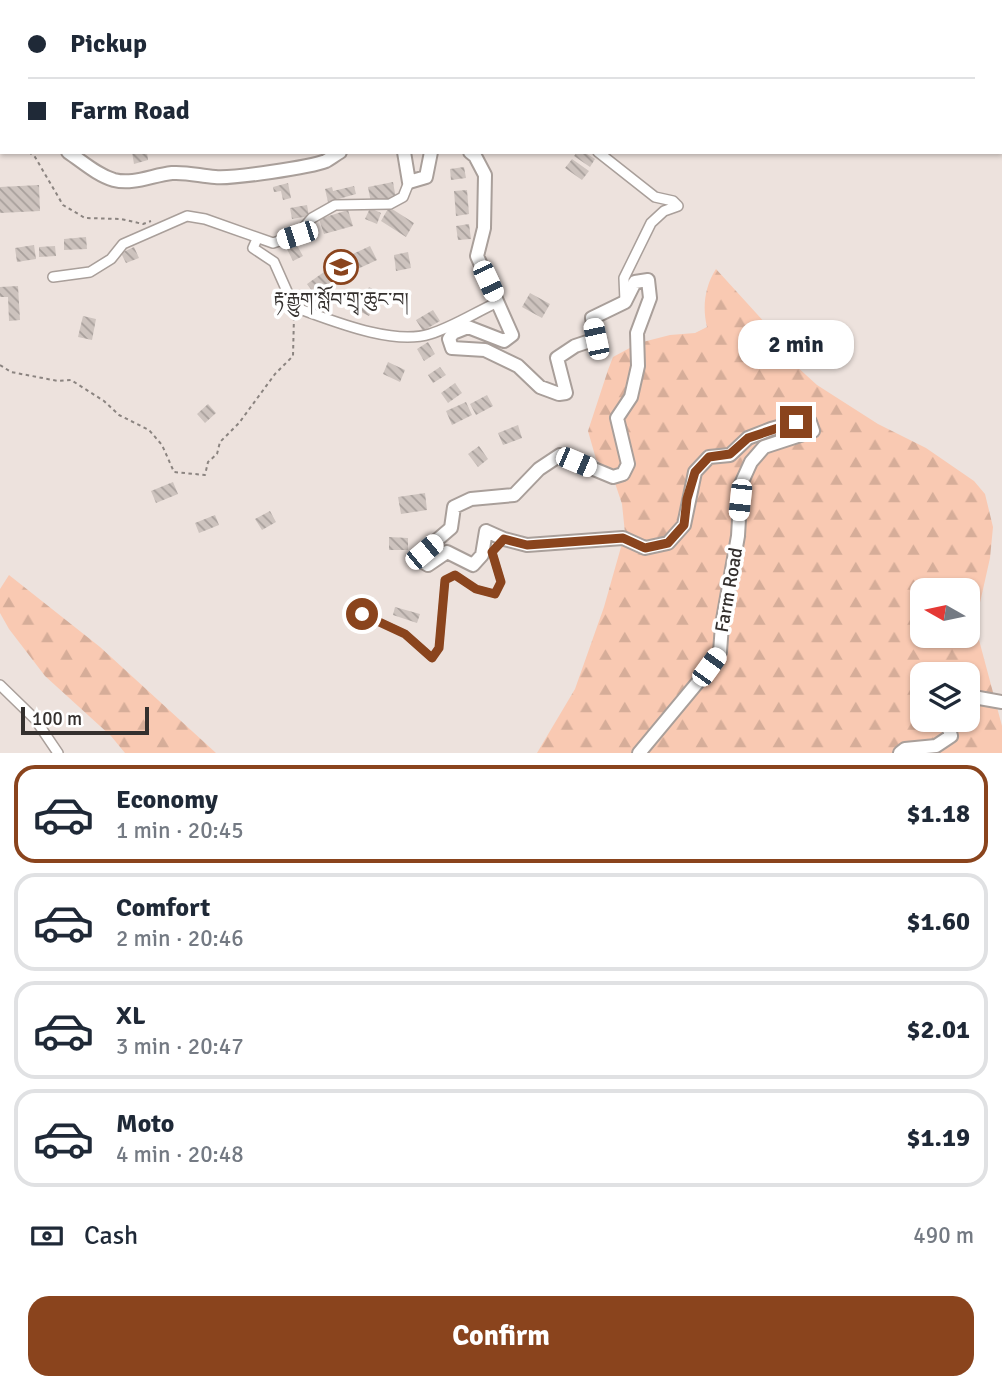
<!DOCTYPE html>
<html lang="en">
<head>
<meta charset="utf-8">
<style>
	:root { --surface:#fff; --page:#f2f2f3; --text:#1f2937; --muted:#747a83; --line:#e0e1e3; --accent:#8a441d }
	body { margin:0; font-family:Signika,"Noto Serif Tibetan",sans-serif; background:var(--page); color:var(--text); height:100vh; display:flex; flex-direction:column; font-size:26px; white-space:nowrap }
	* { box-sizing:border-box; margin:0 }
	p { font-size:23px; color:var(--muted) }
	.icon { flex:none; width:38px; height:38px; fill:none; stroke:currentColor; stroke-width:2; stroke-linecap:round; stroke-linejoin:round }
	.map { position:relative; height:753px; overflow:hidden }
	.side { display:flex; flex-direction:column; background:var(--surface); flex:1 }
	.side>* { flex:none }
	.top-card { position:absolute; left:0px; top:0px; width:1003px; height:154px; box-shadow:0 2px 5px #0004; display:grid; align-content:center; height:154px; padding:0 28px; background:var(--surface) }
	.needle { width:46px; rotate:279deg }
	.fabs { position:absolute; left:910px; top:578px; display:grid; gap:14px }
	.fabs a { display:grid; place-items:center; width:70px; height:70px; border-radius:14px; background:var(--surface); box-shadow:0 2px 5px #0004; font-size:35px }
	.scale { position:absolute; left:21px; bottom:18px; width:128px; box-sizing:border-box; padding-left:7px; border:4px solid #34302e; border-top:0; font-size:19px; line-height:24px; white-space:nowrap; color:#34302e; -webkit-text-stroke:5px #fff; paint-order:stroke }
	.end { position:absolute; width:32px; height:32px; margin:-16px; border:9px solid #8a441d; background:#fff; box-shadow:0 0 0 4px #fff }
	.from { border-radius:50% }
	.bubble { position:absolute; height:49px; border-radius:21px; background:var(--surface); box-shadow:0 2px 5px #0004; font-size:23px; font-weight:800; line-height:49px; text-align:center }
	.car { position:absolute; width:21px; height:42px; margin:-21px -10px; border-radius:9px; box-shadow:0 0 5px 2px #0007; background:linear-gradient(#fff 24%,#345 0 40%,#fff 0 76%,#345 0 86%,#fff 0) }
	.top-card b { display:flex; align-items:center; gap:24px; height:66px; font-size:26px }
	.top-card b+b { border-top:2px solid var(--line) }
	.top-card i { width:18px; height:18px; background:var(--text) }
	ul { padding:12px 0 0; list-style:none }
	li { display:flex; align-items:center; gap:21px; height:98px; margin:0 14px 10px; padding:0 14px; border:4px solid var(--line); border-radius:21px }
	li div { flex:1 }
	li b { display:block; font-size:26px }
	li em { font-style:normal; font-weight:800 }
	li.selected { border-color:var(--accent) }
	li>.icon { width:63px; height:63px; stroke-width:1.5 }
	.pay { display:flex; align-items:center; gap:18px; height:77px; padding:0 28px; font-size:26px }
	.pay p { margin-inline-start:auto }
	.primary-button { display:flex; gap:14px; margin-top:auto; padding:14px 28px }
	.primary-button a { flex:1; height:80px; border-radius:21px; background:var(--accent); color:#fff; font-size:28px; font-weight:800; line-height:80px; text-align:center }
	.map>svg:first-child { display:block }
	.forest { fill:url(#forest-firs); fill-rule:evenodd }
	.building { fill:url(#building-back-hatch) }
	.lines { fill:none; stroke-linecap:round; stroke-linejoin:round }
	.lane-casing { stroke:#a99f9a; stroke-width:8 }
	.street-casing { stroke:#a99f9a; stroke-width:12 }
	.secondary-casing { stroke:#a99f9a; stroke-width:16 }
	.path { stroke:#8b8480; stroke-width:2; stroke-dasharray:3.5 3.5; stroke-linecap:butt }
	.lane { stroke:#fff; stroke-width:4.5 }
	.street { stroke:#fff; stroke-width:9 }
	.secondary { stroke:#fff; stroke-width:12 }
	.route { stroke:#8a441d; stroke-width:9 }
	.labels { text-anchor:middle; dominant-baseline:central; stroke-width:7; stroke-linejoin:round; paint-order:stroke }
	.poi-label { font-size:19px; fill:#34302e; stroke:#fff }
	.street-label { font-size:19px; fill:#34302e; stroke:#fff }
</style>
</head>
<body>
<div class="map">
<svg width="1002" height="753" viewBox="0 0 1002 753">
	<defs>
		<pattern id="forest-firs" width="22" height="20" patternUnits="userSpaceOnUse" patternTransform="scale(1.75)"><rect width="22" height="20" fill="#f9c9b2"/><path d="M5 1l3.5 6h-7zM16 11l3.5 6h-7z" fill="#d6ad99"/></pattern>
		<pattern id="building-back-hatch" width="6" height="6" patternUnits="userSpaceOnUse" patternTransform="scale(1.75)"><rect width="6" height="6" fill="#cdc3be"/><path d="M-1 5l2 2M0 0l6 6M5-1l2 2" fill="none" stroke="#a79f9b"/></pattern>
	</defs>
	<rect width="100%" height="100%" fill="#ede2dd"/>
	<path class="forest" d="M 716,269 L 767,325 L 795,365 L 817,385 L 878,424 L 926,448 L 974,481 L 985,494 L 993,527 L 990,558 L 975,625 L 1002,726 L 1002,753 L 537,753 L 575,689 L 604,607 L 625,533 L 622,504 L 613,477 L 596,459 L 588,431 L 608,370 L 613,357 L 639,343 L 670,335 L 695,333 L 707,327 C 702,307 705,286 716,269 ZM 922,590 L 968,590 L 968,635 L 922,635 ZM 922,674 L 968,674 L 968,719 L 922,719 Z
		M 9,575 L 100,647 L 216,753 L 125,753 L 111,736 L 45,676 L 9,629 L 0,613 L 0,589 Z"/>
	<path class="building" d="M 132,152 L 147,152 L 148,160 L 134,164 Z
		M 577,152 L 584,152 L 595,159 L 590,167 L 574,156 Z
		M 572,159 L 589,171 L 582,180 L 565,168 Z
		M 464,167 L 466,178 L 451,180 L 450,169 Z
		M 393,182 L 396,199 L 371,203 L 368,187 Z
		M 288,183 L 291,198 L 283,200 L 281,191 L 274,192 L 273,187 Z
		M 39,185 L 40,211 L 0,213 L 0,187 Z
		M 354,186 L 356,194 L 328,202 L 325,189 L 332,187 L 333,191 Z
		M 467,190 L 469,214 L 456,216 L 454,191 Z
		M 307,205 L 309,216 L 292,219 L 290,208 Z
		M 389,207 L 414,223 L 406,237 L 381,221 Z
		M 370,208 L 381,213 L 377,224 L 365,219 Z
		M 348,210 L 353,226 L 324,234 L 319,219 Z
		M 469,224 L 471,239 L 458,240 L 456,226 Z
		M 86,237 L 87,249 L 64,250 L 64,239 Z
		M 295,242 L 303,256 L 293,261 L 286,247 Z
		M 34,245 L 36,259 L 17,262 L 15,248 Z
		M 55,246 L 56,256 L 39,257 L 39,247 Z
		M 370,246 L 377,260 L 349,273 L 342,259 Z
		M 134,247 L 139,258 L 126,263 L 121,253 Z
		M 408,252 L 411,268 L 396,271 L 394,255 Z
		M 331,267 L 340,279 L 316,296 L 307,284 Z
		M 18,286 L 20,320 L 9,321 L 8,297 L 0,297 L 0,287 Z
		M 369,287 L 381,294 L 369,316 L 357,310 Z
		M 530,293 L 550,304 L 542,318 L 522,307 Z
		M 433,310 L 440,321 L 423,331 L 416,320 Z
		M 83,316 L 96,319 L 92,340 L 78,337 Z
		M 428,342 L 435,354 L 424,361 L 417,349 Z
		M 388,362 L 405,370 L 400,382 L 383,374 Z
		M 440,367 L 446,375 L 433,383 L 428,375 Z
		M 455,383 L 462,393 L 448,403 L 441,393 Z
		M 487,395 L 493,406 L 476,415 L 470,404 Z
		M 466,402 L 472,415 L 452,425 L 446,411 Z
		M 208,404 L 216,413 L 205,423 L 197,414 Z
		M 518,425 L 522,438 L 503,445 L 498,433 Z
		M 479,446 L 488,459 L 478,467 L 468,454 Z
		M 173,482 L 178,494 L 156,503 L 151,491 Z
		M 425,493 L 427,510 L 401,514 L 398,497 Z
		M 270,511 L 276,522 L 262,530 L 255,519 Z
		M 215,515 L 219,525 L 199,533 L 195,523 Z
		M 389,537 L 408,538 L 408,550 L 389,550 Z
		M 395,607 L 420,614 L 417,623 L 393,615 Z"/>
	<g class="lines">
		<g class="lane-casing">
			<path id="lane" d="M 793,2 L 793,0
				M 363,614 L 405,634 L 432,658 L 439,648 L 445,580 L 455,575 L 476,589 L 495,594 L 501,582 L 492,552 L 503,540"/>
		</g>
		<g class="street-casing">
			<path id="street" d="M 598,152 L 655,197 L 673,201 L 678,206 L 664,211 L 651,223 L 624,278 L 625,301
				M 257,239 L 253,248 L 274,262 L 294,307 C 331,320 392,346 430,334 C 453,327 476,312 498,302
				M 53,277 L 90,272 L 111,259 L 123,244 L 187,216 L 205,219 L 273,243 L 297,235 L 312,218 L 335,205 L 390,204 L 403,197 L 409,182
				M 0,685 L 35,719 L 58,753"/>
		</g>
		<g class="secondary-casing">
			<path id="secondary" d="M 672,0 L 676,2
				M 467,2 L 470,0
				M 1001,79 L 1002,78
				M 0,122 L 2,123
				M 68,152 C 83,162 97,175 114,180 C 133,185 153,175 172,173 C 188,172 200,176 215,177 C 231,179 311,167 326,161 C 331,158 335,155 340,152
				M 404,152 L 409,182 L 426,177 L 431,152
				M 470,152 L 475,156 L 485,175 L 484,228 L 477,256 L 512,335 L 504,341 L 468,327 L 453,333 L 449,339 L 452,348 L 485,350 L 518,366 L 540,387 L 559,394 L 566,393 L 557,358 L 575,346 L 596,339 L 592,318 L 625,302 L 635,282 L 648,280 L 650,298 L 637,333 L 638,366 L 631,397 L 617,418 L 628,464 L 623,474 L 613,477 L 560,455 L 539,469 L 514,495 L 471,499 L 454,507 L 451,528 L 423,552 L 423,562 L 428,565 L 447,552 L 473,565 L 482,555 L 486,531 L 504,539 L 527,545 L 623,538 L 645,548 L 668,543 L 684,525 L 695,472 L 709,457 L 730,455 L 748,438 L 771,429 L 796,422 L 810,422 L 813,431 L 764,447 L 751,462 L 741,484 L 738,536 L 722,625 L 720,652 L 698,682 L 639,753
				M 968,696 L 1002,702
				M 900,753 L 905,749 L 936,746 L 951,736 L 946,719"/>
		</g>
		<path class="path" d="M 371,0 L 372,2
			M 0,135 L 2,135
			M 29,152 L 35,157 L 63,205 L 85,218 L 121,219 L 143,224 L 151,221
			M 0,365 L 11,372 L 58,381 L 71,380 L 104,401 L 119,415 L 149,430 L 162,445 L 174,472 L 205,475 L 208,462 L 217,454 L 220,442 L 239,423 L 275,374 L 293,356 L 294,316"/>
		<use href="#lane" class="lane"/>
		<use href="#street" class="street"/>
		<use href="#secondary" class="secondary"/>
	</g>
	<g class="lines">
		<path class="route" d="M 362,614 L 405,634 L 432,658 L 439,648 L 445,580 L 455,575 L 476,589 L 495,594 L 501,582 L 492,552 L 504,539 L 527,545 L 623,538 L 645,548 L 668,543 L 684,525 L 687,499 L 695,472 L 709,457 L 730,454 L 748,438 L 796,422"/>
	</g>
	<defs>
		<g id="school-ring" transform="scale(1.75)"><circle r="9.5" fill="#fff" stroke="#8a441d" stroke-width="1.5"/><path d="M0-5L7-2L0 1L-7-2ZM-4 1L0 2.5L4 1V4Q0 6-4 4Z" fill="#8a441d"/></g>
	</defs>
	<g fill-rule="evenodd">
		<use href="#school-ring" x="341" y="267"/>
	</g>
	<g class="labels">
		<g class="poi-label">
			<text x="341" y="300">རྟ་རྒྱུག་སློབ་གྲྭ་ཆུང་བ།</text>
		</g>
		<g class="street-label">
			<text transform="translate(729 590) rotate(-80)">Farm Road</text>
		</g>
	</g>
</svg>
<div class="fabs">
<a><svg class="needle" viewBox="-14 -14 28 28"><path d="M0-13l5 13h-10z" fill="#e53935"/><path d="M0 13l5-13h-10z" fill="#747a83"/></svg></a>
<a><svg class="icon" aria-label="layers" viewBox="0 0 24 24"><path d="M12 4l9 5-9 5-9-5zM3 14l9 5 9-5"/></svg></a>
</div>
<div class="scale">100 m</div>
<i class="end from" style="left:362px;top:614px"></i>
<i class="end" style="left:796px;top:422px"></i>
<div class="bubble" style="left:738px;top:320px;width:116px">2 min</div>
<i class="car" style="left:297px;top:235px;rotate:252deg"></i>
<i class="car" style="left:488px;top:281px;rotate:155deg"></i>
<i class="car" style="left:596px;top:339px;rotate:348deg"></i>
<i class="car" style="left:576px;top:462px;rotate:113deg"></i>
<i class="car" style="left:740px;top:500px;rotate:186deg"></i>
<i class="car" style="left:424px;top:552px;rotate:50deg"></i>
<i class="car" style="left:709px;top:667px;rotate:36deg"></i>
<div class="top-card">
<b><i class="from"></i>Pickup</b>
<b><i></i>Farm Road</b>
</div>
</div>
<section class="side">
<ul>
<li class="selected"><svg class="icon" aria-label="car" viewBox="0 0 24 24"><path d="M5 17H2v-5l4-1 3-4h7l3 4 3 1v5h-3M9 17h6M6 11h13"/><circle cx="7" cy="17" r="2"/><circle cx="17" cy="17" r="2"/></svg><div><b>Economy</b><p>1 min · 20:45</p></div><em>$1.18</em></li>
<li><svg class="icon" aria-label="car" viewBox="0 0 24 24"><path d="M5 17H2v-5l4-1 3-4h7l3 4 3 1v5h-3M9 17h6M6 11h13"/><circle cx="7" cy="17" r="2"/><circle cx="17" cy="17" r="2"/></svg><div><b>Comfort</b><p>2 min · 20:46</p></div><em>$1.60</em></li>
<li><svg class="icon" aria-label="car" viewBox="0 0 24 24"><path d="M5 17H2v-5l4-1 3-4h7l3 4 3 1v5h-3M9 17h6M6 11h13"/><circle cx="7" cy="17" r="2"/><circle cx="17" cy="17" r="2"/></svg><div><b>XL</b><p>3 min · 20:47</p></div><em>$2.01</em></li>
<li><svg class="icon" aria-label="car" viewBox="0 0 24 24"><path d="M5 17H2v-5l4-1 3-4h7l3 4 3 1v5h-3M9 17h6M6 11h13"/><circle cx="7" cy="17" r="2"/><circle cx="17" cy="17" r="2"/></svg><div><b>Moto</b><p>4 min · 20:48</p></div><em>$1.19</em></li>
</ul>
<div class="pay"><svg class="icon" aria-label="cash" viewBox="0 0 24 24"><path d="M3 7h18v10H3z"/><circle cx="12" cy="12" r="2"/></svg>Cash<p>490 m</p></div>
<div class="primary-button"><a>Confirm</a></div>
</section>
</body>
</html>
